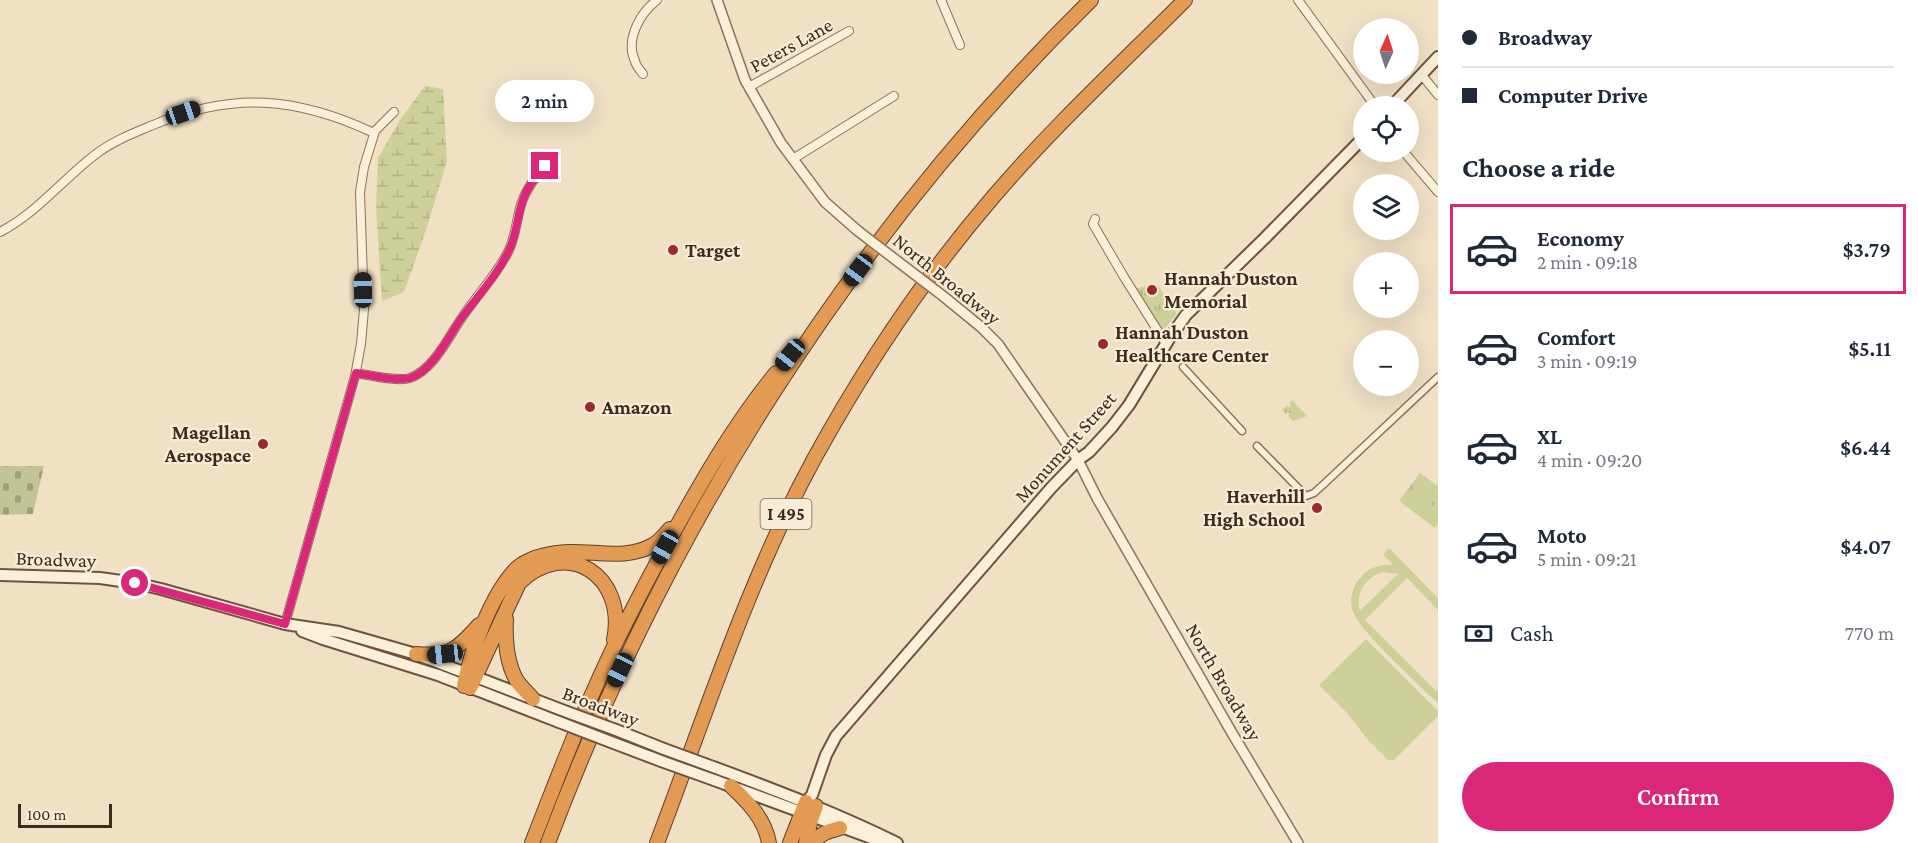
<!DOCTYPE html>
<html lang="en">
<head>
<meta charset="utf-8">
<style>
	:root { --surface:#fff; --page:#f2f2f3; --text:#1f2937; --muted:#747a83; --line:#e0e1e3; --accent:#db2777 }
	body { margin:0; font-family:"Crimson Pro",serif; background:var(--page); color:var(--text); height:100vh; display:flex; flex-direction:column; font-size:22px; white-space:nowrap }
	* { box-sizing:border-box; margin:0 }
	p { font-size:20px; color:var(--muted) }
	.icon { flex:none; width:33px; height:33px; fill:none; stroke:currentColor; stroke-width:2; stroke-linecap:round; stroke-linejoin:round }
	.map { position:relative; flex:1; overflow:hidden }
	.panel { display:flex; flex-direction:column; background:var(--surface); width:480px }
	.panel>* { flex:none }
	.banner { display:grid; align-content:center; height:132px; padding:0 24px; background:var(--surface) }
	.needle { width:39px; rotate:3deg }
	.controls { position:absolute; left:1353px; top:18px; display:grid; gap:12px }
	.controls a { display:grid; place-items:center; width:66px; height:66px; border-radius:50%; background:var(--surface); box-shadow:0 6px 24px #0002; font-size:30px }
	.scale { position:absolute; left:18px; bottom:15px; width:94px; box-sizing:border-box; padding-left:6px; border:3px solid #3c2b1f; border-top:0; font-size:16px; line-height:21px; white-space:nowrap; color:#3c2b1f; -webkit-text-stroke:4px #f7ecd6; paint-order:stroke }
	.end { position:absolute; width:27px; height:27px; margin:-14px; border:8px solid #db2777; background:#fff; box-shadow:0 0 0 3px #fff }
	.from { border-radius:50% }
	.bubble { position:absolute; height:42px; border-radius:21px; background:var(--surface); box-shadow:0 6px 24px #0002; font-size:20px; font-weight:600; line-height:42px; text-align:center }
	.car { position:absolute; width:18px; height:36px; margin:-18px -9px; border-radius:8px; box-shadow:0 0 4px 2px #0007; background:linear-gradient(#222 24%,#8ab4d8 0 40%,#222 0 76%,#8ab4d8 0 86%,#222 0) }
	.banner b { display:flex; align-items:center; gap:21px; height:57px; font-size:22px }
	.banner b+b { border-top:2px solid var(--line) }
	.banner i { width:15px; height:15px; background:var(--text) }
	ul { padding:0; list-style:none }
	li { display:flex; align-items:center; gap:18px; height:90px; margin:0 12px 9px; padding:0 12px; border:3px solid transparent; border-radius:0px }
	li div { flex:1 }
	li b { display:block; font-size:22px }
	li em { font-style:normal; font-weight:600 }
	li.selected { border-color:var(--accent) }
	li>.icon { width:54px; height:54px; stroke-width:1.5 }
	h2 { padding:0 24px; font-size:27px; line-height:72px }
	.pay { display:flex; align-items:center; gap:15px; height:66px; padding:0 24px; font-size:22px }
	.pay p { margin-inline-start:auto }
	.cta { display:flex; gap:12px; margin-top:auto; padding:12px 24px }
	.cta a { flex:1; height:69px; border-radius:36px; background:var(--accent); color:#fff; font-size:24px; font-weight:600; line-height:69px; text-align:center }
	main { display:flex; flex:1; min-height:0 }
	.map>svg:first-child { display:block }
	.grass { fill:url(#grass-tufts) }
	.wetland { fill:url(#wetland-marsh) }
	.cemetery { fill:url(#cemetery-stones) }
	.pitch { fill:#cdd098; fill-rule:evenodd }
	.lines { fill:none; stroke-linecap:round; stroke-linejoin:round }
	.pedestrian-casing { stroke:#8d725a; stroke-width:9 }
	.minor-casing { stroke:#8d725a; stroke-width:10 }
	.tertiary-casing { stroke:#8d725a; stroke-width:12 }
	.secondary-casing { stroke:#6f533d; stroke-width:14 }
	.motorway-casing { stroke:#5b402e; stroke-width:16 }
	.pedestrian { stroke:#faefd9; stroke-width:6 }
	.minor { stroke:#faefd9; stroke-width:8 }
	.tertiary { stroke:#faefd9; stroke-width:9 }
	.secondary { stroke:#faefd9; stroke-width:10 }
	.motorway { stroke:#e39b53; stroke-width:14 }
	.tertiary-bridge-casing { stroke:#8d725a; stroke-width:12; stroke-linecap:butt }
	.secondary-bridge-casing { stroke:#6f533d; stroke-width:14; stroke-linecap:butt }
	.tertiary-bridge { stroke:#faefd9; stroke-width:9 }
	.secondary-bridge { stroke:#faefd9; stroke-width:10 }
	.route { stroke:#db2777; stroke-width:8 }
	.poi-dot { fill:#9f272f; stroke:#f7ecd6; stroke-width:2 }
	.labels { text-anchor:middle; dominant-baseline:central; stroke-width:4.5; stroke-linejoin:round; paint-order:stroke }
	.shield { fill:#f7ecd6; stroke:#746556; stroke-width:1.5 }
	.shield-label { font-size:18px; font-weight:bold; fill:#3c2b1f }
	.street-label { font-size:20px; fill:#3c2b1f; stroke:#f7ecd6 }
	.poi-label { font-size:20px; font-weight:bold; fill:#3c2b1f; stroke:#f7ecd6; text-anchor:start }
</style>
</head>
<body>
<main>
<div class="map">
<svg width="1438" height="843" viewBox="0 0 1438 843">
	<defs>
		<pattern id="grass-tufts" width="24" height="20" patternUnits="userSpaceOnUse" patternTransform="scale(1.5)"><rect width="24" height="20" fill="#cdd098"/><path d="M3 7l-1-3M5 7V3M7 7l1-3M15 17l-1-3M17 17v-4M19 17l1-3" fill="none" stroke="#b1b383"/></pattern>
		<pattern id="wetland-marsh" width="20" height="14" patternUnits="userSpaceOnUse" patternTransform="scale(1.5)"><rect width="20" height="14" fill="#cdd098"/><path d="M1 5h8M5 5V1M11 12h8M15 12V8" fill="none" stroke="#b1b383"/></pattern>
		<pattern id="cemetery-stones" width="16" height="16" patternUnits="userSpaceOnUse" patternTransform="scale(1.5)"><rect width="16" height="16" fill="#c2c498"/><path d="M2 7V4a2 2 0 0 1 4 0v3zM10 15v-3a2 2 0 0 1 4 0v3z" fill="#9f9f7b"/></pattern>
	</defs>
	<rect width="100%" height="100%" fill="#f0e1c5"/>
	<path class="grass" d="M 1148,285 L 1158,285 L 1177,314 L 1162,332 L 1135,289 Z
		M 1292,400 L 1307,416 L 1293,421 L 1288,416 L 1290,414 L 1288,412 L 1286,414 L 1282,410 L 1287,405 L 1288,407 L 1290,407 L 1291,404 L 1289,403 Z
		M 1420,473 L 1438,486 L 1438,524 L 1435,528 L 1399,501 Z"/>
	<path class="wetland" d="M 425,86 L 443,89 L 447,161 L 426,230 L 404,292 L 382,301 L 376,207 L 378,158 L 400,120 Z"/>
	<path class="cemetery" d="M 0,466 L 44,466 L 33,514 L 0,515 Z"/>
	<path class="pitch" d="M 1419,480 L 1427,486 L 1414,504 L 1406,498 Z
		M 1430,488 L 1438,495 L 1425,512 L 1417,506 Z
		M 1389,548 L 1438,598 L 1438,610 L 1407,578 L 1365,620 L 1436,691 L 1438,690 L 1438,702 L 1430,696 C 1413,679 1357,629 1352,609 C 1349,599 1353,586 1360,578 C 1368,568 1380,564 1393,565 L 1383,554 ZM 1382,572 L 1398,574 L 1360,611 C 1355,593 1365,578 1382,572 Z
		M 1365,640 L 1367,640 L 1438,711 L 1438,716 L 1394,760 L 1388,760 L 1368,740 L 1348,714 L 1319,685 Z"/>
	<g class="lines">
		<g class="pedestrian-casing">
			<path id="pedestrian" d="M 1183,367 L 1242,431
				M 1257,446 L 1306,496 L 1314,493 L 1325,483 L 1438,377"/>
		</g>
		<g class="minor-casing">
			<path id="minor" d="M 941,0 L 960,45
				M 1298,0 L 1375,106
				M 643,74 C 640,70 636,66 635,61 C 625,40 640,13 657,0
				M 1421,74 L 1438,95
				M 749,87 L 849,31
				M 1404,152 L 1438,192
				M 793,159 L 894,96
				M 1095,219 L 1093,224 L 1124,277 L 1166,344
				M 0,232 C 38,212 63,179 96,154 C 113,141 134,133 153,125 C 233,91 297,97 374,133
				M 356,373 C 369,375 398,382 410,378 C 434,369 448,338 461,319 C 476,296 496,276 508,252 C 517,235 516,216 523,199 C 530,182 543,168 555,154
				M 285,624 L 355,376 L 361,344 L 364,309 L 360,192 L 364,167 L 375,131 L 394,112"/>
		</g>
		<g class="tertiary-casing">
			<path id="tertiary" d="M 717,0 L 745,80 L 781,143 L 825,202 L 858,231
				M 943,296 L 981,327 L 998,344 L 1078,460 L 1097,498 L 1232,733 L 1298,843"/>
		</g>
		<g class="secondary-casing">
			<path id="secondary" d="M 1392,106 L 1438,57
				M 0,575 L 100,578 L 135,583 L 161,589 L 285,624 L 339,632 L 416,654 L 567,712
				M 302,631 L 323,639 L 438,675 L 559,722
				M 616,730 L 664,749
				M 611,742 L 661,761
				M 716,768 C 778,791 838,814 897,843
				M 714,780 L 885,843
				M 806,802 L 812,795 L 826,755 L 836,736 L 1051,488 L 1078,460 L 1089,452 L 1112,427 L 1129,405 L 1169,339 L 1186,315 L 1265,238 L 1364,137"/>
		</g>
		<g class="motorway-casing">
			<path id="motorway" d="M 506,619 C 505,640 506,662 517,681 C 521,687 528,693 533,699
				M 416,654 C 451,657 457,649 479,625
				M 464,686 C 471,650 491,595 516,569 C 529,557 550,553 568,552 C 596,551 627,560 653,545 C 660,541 665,534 670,529
				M 470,688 L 519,583 C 567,536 627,576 614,640
				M 731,786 C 748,802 765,819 769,843
				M 532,843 C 552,792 571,741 594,690 C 617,637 644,586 672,535 C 703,479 735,423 776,373
				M 548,843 C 667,527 850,237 1091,0
				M 657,843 C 706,714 748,580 814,459 C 865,366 925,276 994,196 C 1053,127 1121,64 1185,0
				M 790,843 L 806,802
				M 806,843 L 810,823 L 816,806
				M 814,843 C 820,833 829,831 840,828"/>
		</g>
		<use href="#pedestrian" class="pedestrian"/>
		<use href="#minor" class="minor"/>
		<use href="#tertiary" class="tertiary"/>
		<use href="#secondary" class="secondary"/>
		<use href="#motorway" class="motorway"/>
		<g class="tertiary-bridge-casing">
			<path id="tertiary-bridge" d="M 858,231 L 943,296"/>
		</g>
		<g class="secondary-bridge-casing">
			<path id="secondary-bridge" d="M 567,712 L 616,730
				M 559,722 L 611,742
				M 664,749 L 716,768
				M 661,761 L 714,780"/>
		</g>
		<use href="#tertiary-bridge" class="tertiary-bridge"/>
		<use href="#secondary-bridge" class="secondary-bridge"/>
	</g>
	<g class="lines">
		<path class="route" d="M 135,583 L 285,624 L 356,373 C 369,375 397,382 410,378 C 434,370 449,335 463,316 C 479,295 499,273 510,248 C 517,233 517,216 523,200 C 527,187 536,176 545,166"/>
	</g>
	<g class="poi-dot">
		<circle cx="673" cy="250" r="6"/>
		<circle cx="1152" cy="290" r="6"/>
		<circle cx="1103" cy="344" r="6"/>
		<circle cx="590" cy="407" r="6"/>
		<circle cx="263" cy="444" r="6"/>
		<circle cx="1317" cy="508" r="6"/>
	</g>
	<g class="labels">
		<rect class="shield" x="760.5" y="499" width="51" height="30" rx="4.5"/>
		<g class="shield-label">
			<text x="786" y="514">I 495</text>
		</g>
		<g class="street-label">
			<text transform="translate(791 45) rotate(-29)">Peters Lane</text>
			<text transform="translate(947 279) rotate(39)">North Broadway</text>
			<text transform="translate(1065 447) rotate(-48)">Monument Street</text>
			<text transform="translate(56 559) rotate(2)">Broadway</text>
			<text transform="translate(1224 682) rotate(60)">North Broadway</text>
			<text transform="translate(601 706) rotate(21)">Broadway</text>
		</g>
		<g class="poi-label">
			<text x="685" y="250">Target</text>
			<text x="1164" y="278">Hannah Duston<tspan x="1164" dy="23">Memorial</tspan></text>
			<text x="1115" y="332">Hannah Duston<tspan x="1115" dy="23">Healthcare Center</tspan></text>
			<text x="602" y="407">Amazon</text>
			<text x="251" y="432" text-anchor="end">Magellan<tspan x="251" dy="23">Aerospace</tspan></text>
			<text x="1305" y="496" text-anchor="end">Haverhill<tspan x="1305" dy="23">High School</tspan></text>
		</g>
	</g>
</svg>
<div class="controls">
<a><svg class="needle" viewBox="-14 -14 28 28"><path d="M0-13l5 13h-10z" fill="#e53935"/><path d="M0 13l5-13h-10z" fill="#747a83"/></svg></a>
<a><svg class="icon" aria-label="locate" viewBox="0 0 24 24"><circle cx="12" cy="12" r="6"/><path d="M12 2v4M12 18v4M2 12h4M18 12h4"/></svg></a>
<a><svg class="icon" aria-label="layers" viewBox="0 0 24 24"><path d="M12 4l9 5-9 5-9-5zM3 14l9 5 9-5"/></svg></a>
<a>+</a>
<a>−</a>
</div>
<div class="scale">100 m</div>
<i class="end from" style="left:135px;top:583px"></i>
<i class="end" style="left:545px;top:166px"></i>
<div class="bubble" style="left:495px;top:80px;width:99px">2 min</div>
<i class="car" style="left:183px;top:113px;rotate:71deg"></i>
<i class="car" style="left:858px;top:270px;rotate:217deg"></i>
<i class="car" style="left:363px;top:290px;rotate:359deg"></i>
<i class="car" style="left:790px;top:355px;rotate:219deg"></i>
<i class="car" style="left:665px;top:547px;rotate:209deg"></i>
<i class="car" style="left:445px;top:654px;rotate:264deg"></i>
<i class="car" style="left:620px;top:670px;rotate:205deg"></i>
</div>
<section class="panel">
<div class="banner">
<b><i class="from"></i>Broadway</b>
<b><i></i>Computer Drive</b>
</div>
<h2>Choose a ride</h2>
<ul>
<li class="selected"><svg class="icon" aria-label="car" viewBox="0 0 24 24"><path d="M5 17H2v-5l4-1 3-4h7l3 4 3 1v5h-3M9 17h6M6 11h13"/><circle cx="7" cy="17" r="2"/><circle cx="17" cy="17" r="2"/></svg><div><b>Economy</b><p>2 min · 09:18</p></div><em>$3.79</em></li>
<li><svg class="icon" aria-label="car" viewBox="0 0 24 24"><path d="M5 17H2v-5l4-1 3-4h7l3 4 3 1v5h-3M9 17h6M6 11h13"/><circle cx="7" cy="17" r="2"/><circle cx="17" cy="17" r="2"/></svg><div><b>Comfort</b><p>3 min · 09:19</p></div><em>$5.11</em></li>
<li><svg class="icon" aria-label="car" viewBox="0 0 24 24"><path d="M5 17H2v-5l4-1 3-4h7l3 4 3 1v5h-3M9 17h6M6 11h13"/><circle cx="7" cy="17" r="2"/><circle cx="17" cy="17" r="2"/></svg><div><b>XL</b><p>4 min · 09:20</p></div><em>$6.44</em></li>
<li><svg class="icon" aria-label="car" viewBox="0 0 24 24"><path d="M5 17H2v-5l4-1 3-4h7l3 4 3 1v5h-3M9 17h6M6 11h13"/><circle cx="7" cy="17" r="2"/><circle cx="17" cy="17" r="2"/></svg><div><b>Moto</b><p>5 min · 09:21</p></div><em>$4.07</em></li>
</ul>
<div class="pay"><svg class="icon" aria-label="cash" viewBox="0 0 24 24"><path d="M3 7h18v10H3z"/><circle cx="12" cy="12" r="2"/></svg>Cash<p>770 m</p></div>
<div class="cta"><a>Confirm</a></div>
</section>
</main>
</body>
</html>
